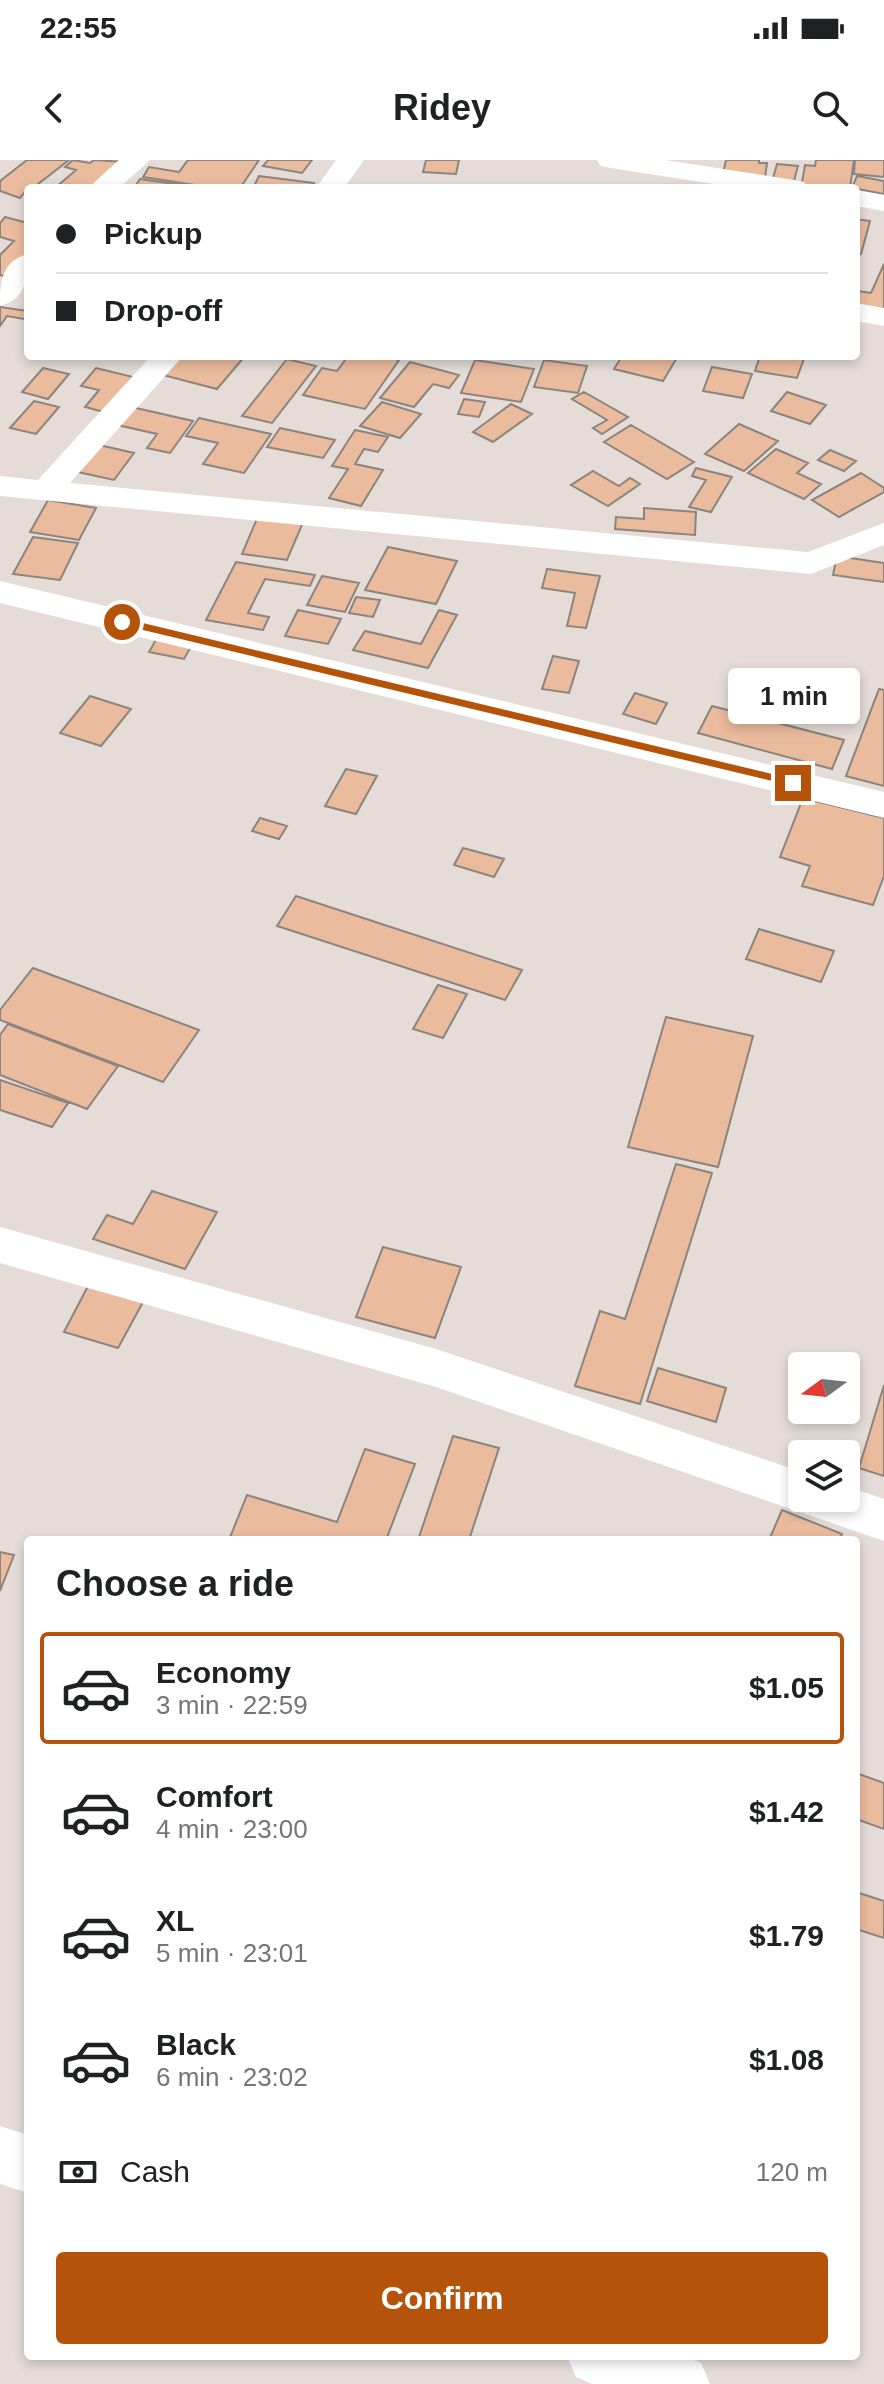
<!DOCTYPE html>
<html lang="en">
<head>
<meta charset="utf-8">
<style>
	:root { --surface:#fff; --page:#f6f6f6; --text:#202124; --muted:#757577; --line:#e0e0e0; --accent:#b45309 }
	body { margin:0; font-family:Helvetica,sans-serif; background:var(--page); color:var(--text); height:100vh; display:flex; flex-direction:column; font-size:30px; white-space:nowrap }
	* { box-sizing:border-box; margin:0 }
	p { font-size:26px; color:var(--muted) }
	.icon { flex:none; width:44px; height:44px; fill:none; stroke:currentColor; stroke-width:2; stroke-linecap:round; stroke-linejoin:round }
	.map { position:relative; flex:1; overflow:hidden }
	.panel { position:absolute; left:24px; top:1376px; width:836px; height:824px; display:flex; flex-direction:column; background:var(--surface); border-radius:8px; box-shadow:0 4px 12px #0003 }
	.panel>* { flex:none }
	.top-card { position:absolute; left:24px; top:24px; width:836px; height:176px; border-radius:8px; box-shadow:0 4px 12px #0003; display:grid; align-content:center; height:176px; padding:0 32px; background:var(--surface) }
	.needle { width:52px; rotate:255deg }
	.buttons { position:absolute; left:788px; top:1192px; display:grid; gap:16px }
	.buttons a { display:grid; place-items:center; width:72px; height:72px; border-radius:8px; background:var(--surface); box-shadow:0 4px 12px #0003; font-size:40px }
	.end { position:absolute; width:36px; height:36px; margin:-18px; border:10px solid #b45309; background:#fff; box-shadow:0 0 0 4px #fff }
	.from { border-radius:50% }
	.bubble { position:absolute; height:56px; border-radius:8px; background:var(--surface); box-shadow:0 4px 12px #0003; font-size:26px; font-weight:800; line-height:56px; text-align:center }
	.top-card b { display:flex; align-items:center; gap:28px; height:76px; font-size:30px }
	.top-card b+b { border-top:2px solid var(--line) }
	.top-card i { width:20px; height:20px; background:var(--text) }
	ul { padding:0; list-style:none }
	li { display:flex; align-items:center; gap:24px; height:112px; margin:0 16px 12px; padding:0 16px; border:4px solid transparent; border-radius:8px }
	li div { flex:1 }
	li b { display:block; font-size:30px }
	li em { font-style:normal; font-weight:800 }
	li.active { border-color:var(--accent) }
	li>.icon { width:72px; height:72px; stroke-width:1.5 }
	h2 { padding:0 32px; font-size:36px; line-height:96px }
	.pay { display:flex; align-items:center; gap:20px; height:88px; padding:0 32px; font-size:30px }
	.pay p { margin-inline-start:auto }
	.button { display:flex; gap:16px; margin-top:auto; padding:16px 32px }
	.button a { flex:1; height:92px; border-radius:8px; background:var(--accent); color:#fff; font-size:32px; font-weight:800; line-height:92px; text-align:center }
	.status { display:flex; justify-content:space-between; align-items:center; height:56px; padding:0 40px; background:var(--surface); direction:ltr }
	.status svg { height:22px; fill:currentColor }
	header { display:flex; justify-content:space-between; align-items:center; height:104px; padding:0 32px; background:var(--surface); font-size:36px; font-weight:800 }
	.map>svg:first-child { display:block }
	.building { fill:#ebbb9d; stroke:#8c847f; stroke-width:2 }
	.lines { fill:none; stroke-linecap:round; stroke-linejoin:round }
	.minor { fill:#fff; fill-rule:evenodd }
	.tertiary { fill:#fff; fill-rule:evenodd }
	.route { fill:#b45309 }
</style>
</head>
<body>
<div class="status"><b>22:55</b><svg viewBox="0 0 49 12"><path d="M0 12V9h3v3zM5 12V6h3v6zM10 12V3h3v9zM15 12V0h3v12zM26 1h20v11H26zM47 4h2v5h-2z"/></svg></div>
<header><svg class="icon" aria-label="back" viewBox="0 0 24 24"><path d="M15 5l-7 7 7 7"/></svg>Ridey<svg class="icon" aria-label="search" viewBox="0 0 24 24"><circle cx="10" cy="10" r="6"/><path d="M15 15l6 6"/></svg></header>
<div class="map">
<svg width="884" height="2224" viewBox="0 0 884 2224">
	<rect width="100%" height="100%" fill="#e5dcd7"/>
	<path class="building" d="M 27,0 L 69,0 L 33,28 L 28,28 L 20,38 L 0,31 L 0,21 Z
		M 73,0 L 90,3 L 94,0 L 127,2 L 98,28 L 55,28 L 76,10 L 65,7 Z
		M 188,0 L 259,0 L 240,28 L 214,28 L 143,17 L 149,7 L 179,12 Z
		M 268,0 L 312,0 L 302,13 L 263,6 Z
		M 426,0 L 459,0 L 456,14 L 423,12 Z
		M 726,0 L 759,0 L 759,3 L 767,3 L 765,18 L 723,14 Z
		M 816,0 L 854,0 L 850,28 L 801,28 L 805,5 L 815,6 Z
		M 855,0 L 884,0 L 884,17 L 854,14 Z
		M 777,4 L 798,6 L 793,25 L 772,22 Z
		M 259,16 L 314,23 L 312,28 L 253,28 Z
		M 857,16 L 884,21 L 884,34 L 852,28 Z
		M 140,19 L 202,28 L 134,28 Z
		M 5,57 L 28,63 L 28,95 L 7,117 L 0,115 L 0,95 L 14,81 L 0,77 L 0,63 Z
		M 856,59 L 870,61 L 861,94 L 856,93 Z
		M 884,104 L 884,151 L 856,145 L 858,131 L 871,133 Z
		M 0,147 L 28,151 L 28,153 L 24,159 L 7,156 L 0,166 Z
		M 175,196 L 245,196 L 217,229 L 159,214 Z
		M 348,196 L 383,196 L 399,200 L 365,249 L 303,235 L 322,208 L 337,211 Z
		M 622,196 L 678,196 L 663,221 L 614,209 Z
		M 760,196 L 805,196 L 797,218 L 755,211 Z
		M 287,199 L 316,206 L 272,263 L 242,256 Z
		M 475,200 L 534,209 L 521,242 L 461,233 Z
		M 544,200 L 587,206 L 578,233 L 534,227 Z
		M 410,202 L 459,215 L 449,228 L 433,224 L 414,247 L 380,238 Z
		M 712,207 L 752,214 L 743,238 L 703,231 Z
		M 43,208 L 69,214 L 48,239 L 22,232 Z
		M 96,208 L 133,217 L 104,252 L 85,247 L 99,230 L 81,226 Z
		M 584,232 L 628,257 L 602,274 L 593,268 L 607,260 L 572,239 Z
		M 787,232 L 826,245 L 810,264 L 771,251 Z
		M 464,239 L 485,242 L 479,257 L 458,254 Z
		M 34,241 L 59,247 L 36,274 L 10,268 Z
		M 382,242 L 421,254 L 400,278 L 360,266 Z
		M 511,244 L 532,254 L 493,282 L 473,272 Z
		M 127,246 L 193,261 L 170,293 L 147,288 L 157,274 L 113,264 Z
		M 199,258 L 271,274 L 244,313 L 203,304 L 218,283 L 186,276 Z
		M 739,264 L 778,281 L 744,311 L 705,294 Z
		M 631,265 L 694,302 L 667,319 L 604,282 Z
		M 280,268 L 335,280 L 323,298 L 267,287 Z
		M 355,270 L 388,277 L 378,292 L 364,289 L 355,304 L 383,310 L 361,346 L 329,338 L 348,309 L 332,306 Z
		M 99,285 L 134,293 L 114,320 L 78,312 Z
		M 776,289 L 808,303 L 797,313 L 821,324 L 804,339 L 748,313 Z
		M 830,290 L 856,301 L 844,311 L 818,300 Z
		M 696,308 L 732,317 L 711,352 L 689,347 L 706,320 L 692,316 Z
		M 593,311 L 619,326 L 630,318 L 640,324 L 608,346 L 571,325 Z
		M 861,313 L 884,328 L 884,332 L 839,357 L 812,340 Z
		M 48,340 L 96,348 L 79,380 L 30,372 Z
		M 644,348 L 696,352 L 695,375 L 615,369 L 616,357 L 644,359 Z
		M 259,354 L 304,360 L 287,400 L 242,394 Z
		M 33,377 L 78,383 L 60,420 L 13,414 Z
		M 388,387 L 457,401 L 436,444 L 365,430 Z
		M 837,396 L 884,403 L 884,422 L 833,415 Z
		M 236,402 L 315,415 L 310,426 L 265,419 L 248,453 L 269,457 L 263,470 L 206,460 Z
		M 547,409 L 600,416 L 586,468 L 567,466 L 575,433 L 542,428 Z
		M 322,416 L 359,423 L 345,452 L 307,445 Z
		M 356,437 L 380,440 L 373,457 L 349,453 Z
		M 298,450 L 341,459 L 328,484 L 285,476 Z
		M 439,450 L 457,455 L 428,508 L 353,490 L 365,471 L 421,484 Z
		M 158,476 L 193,483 L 184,499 L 149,492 Z
		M 553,496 L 579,501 L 569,533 L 542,529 Z
		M 879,529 L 884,530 L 884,626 L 846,616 Z
		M 635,533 L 667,543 L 656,564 L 623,554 Z
		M 90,536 L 131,549 L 101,586 L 60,573 Z
		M 712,546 L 844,580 L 832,609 L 698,573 Z
		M 346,609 L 377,616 L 356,654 L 325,646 Z
		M 803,638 L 884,658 L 884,716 L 873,745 L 802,726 L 810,706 L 780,697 Z
		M 260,658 L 287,666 L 279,679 L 252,671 Z
		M 463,688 L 504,699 L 494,717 L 454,705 Z
		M 296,736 L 522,810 L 505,840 L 277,766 Z
		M 759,769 L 834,791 L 821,822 L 746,799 Z
		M 33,808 L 199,870 L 163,922 L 0,860 L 0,850 Z
		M 438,825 L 467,834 L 443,878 L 413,869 Z
		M 666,857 L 753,876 L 718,1007 L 628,987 Z
		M 8,864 L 118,906 L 87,949 L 0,915 L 0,875 Z
		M 0,920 L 68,943 L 52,967 L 0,950 Z
		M 676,1004 L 712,1013 L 640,1244 L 575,1226 L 600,1151 L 625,1159 Z
		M 152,1031 L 217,1052 L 185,1109 L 93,1079 L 107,1055 L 133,1064 Z
		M 383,1087 L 461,1107 L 435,1178 L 356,1157 Z
		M 88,1126 L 143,1142 L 118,1188 L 64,1172 Z
		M 658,1208 L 726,1228 L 716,1262 L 647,1241 Z
		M 884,1225 L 884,1316 L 859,1308 Z
		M 453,1276 L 499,1288 L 469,1380 L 418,1380 Z
		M 365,1289 L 415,1304 L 386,1380 L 229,1380 L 247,1335 L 337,1362 Z
		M 782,1350 L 842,1374 L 839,1380 L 769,1380 Z
		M 0,1392 L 14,1395 L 0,1431 Z
		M 856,1613 L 884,1623 L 884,1669 L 856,1659 Z
		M 856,1732 L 884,1741 L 884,1778 L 856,1769 Z"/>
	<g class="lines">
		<path class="minor" d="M 119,0 L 150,0 L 119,28 L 88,28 Z
			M 336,0 L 364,0 L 344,28 L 316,28 Z
			M 597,0 L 665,0 L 794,20 L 804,22 L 808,28 L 739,28 L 611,8 L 601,6 Z
			M 856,30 L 884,35 L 884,51 L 856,46 Z
			M 28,94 C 28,117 27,139 0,146 C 0,123 1,101 28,94 Z
			M 856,143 L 884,148 L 884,166 L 856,161 Z
			M 151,196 L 183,196 L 70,323 L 808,392 L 884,363 L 884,385 L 811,414 L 0,336 L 0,316 L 38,320 Z
			M 0,421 L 884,632 L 884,658 L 0,443 Z
			M 0,1067 L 436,1189 L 802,1312 L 802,1338 L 846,1338 L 846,1326 L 884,1339 L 884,1381 L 436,1227 L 0,1103 Z"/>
		<path class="tertiary" d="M 0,1966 L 28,1975 L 28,2033 L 0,2024 Z
			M 567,2196 L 685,2196 L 701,2203 L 710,2224 L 592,2224 L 576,2217 Z"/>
	</g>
	<path class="route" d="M 122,458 L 793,619 L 798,623 L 793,626 L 118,464 L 118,459 Z"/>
</svg>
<div class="buttons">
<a><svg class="needle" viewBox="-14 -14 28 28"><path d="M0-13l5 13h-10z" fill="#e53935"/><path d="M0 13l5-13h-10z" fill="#757577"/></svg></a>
<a><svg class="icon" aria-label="layers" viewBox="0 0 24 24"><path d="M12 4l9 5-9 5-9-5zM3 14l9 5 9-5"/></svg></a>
</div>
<i class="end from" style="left:122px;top:462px"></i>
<i class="end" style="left:793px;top:623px"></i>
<div class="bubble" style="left:728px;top:508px;width:132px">1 min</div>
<div class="top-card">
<b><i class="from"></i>Pickup</b>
<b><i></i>Drop-off</b>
</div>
<section class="panel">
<h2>Choose a ride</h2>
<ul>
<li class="active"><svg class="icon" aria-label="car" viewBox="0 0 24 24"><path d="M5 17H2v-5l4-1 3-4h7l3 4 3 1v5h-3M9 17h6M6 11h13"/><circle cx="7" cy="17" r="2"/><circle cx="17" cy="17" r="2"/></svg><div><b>Economy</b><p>3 min · 22:59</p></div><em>$1.05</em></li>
<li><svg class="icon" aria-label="car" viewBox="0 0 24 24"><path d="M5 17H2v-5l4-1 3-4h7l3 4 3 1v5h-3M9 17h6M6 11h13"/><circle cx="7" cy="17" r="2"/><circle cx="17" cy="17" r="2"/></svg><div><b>Comfort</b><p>4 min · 23:00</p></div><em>$1.42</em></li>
<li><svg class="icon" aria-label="car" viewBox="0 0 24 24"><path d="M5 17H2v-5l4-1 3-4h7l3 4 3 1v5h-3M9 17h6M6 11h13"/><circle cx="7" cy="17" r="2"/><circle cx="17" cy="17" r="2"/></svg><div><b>XL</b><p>5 min · 23:01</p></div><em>$1.79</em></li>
<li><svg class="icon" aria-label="car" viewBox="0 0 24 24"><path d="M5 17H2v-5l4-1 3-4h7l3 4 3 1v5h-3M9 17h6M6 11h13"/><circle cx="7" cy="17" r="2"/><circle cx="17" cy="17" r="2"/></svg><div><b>Black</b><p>6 min · 23:02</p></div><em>$1.08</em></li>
</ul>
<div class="pay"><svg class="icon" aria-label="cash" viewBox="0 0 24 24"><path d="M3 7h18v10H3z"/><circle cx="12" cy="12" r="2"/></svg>Cash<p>120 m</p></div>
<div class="button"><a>Confirm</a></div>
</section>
</div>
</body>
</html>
